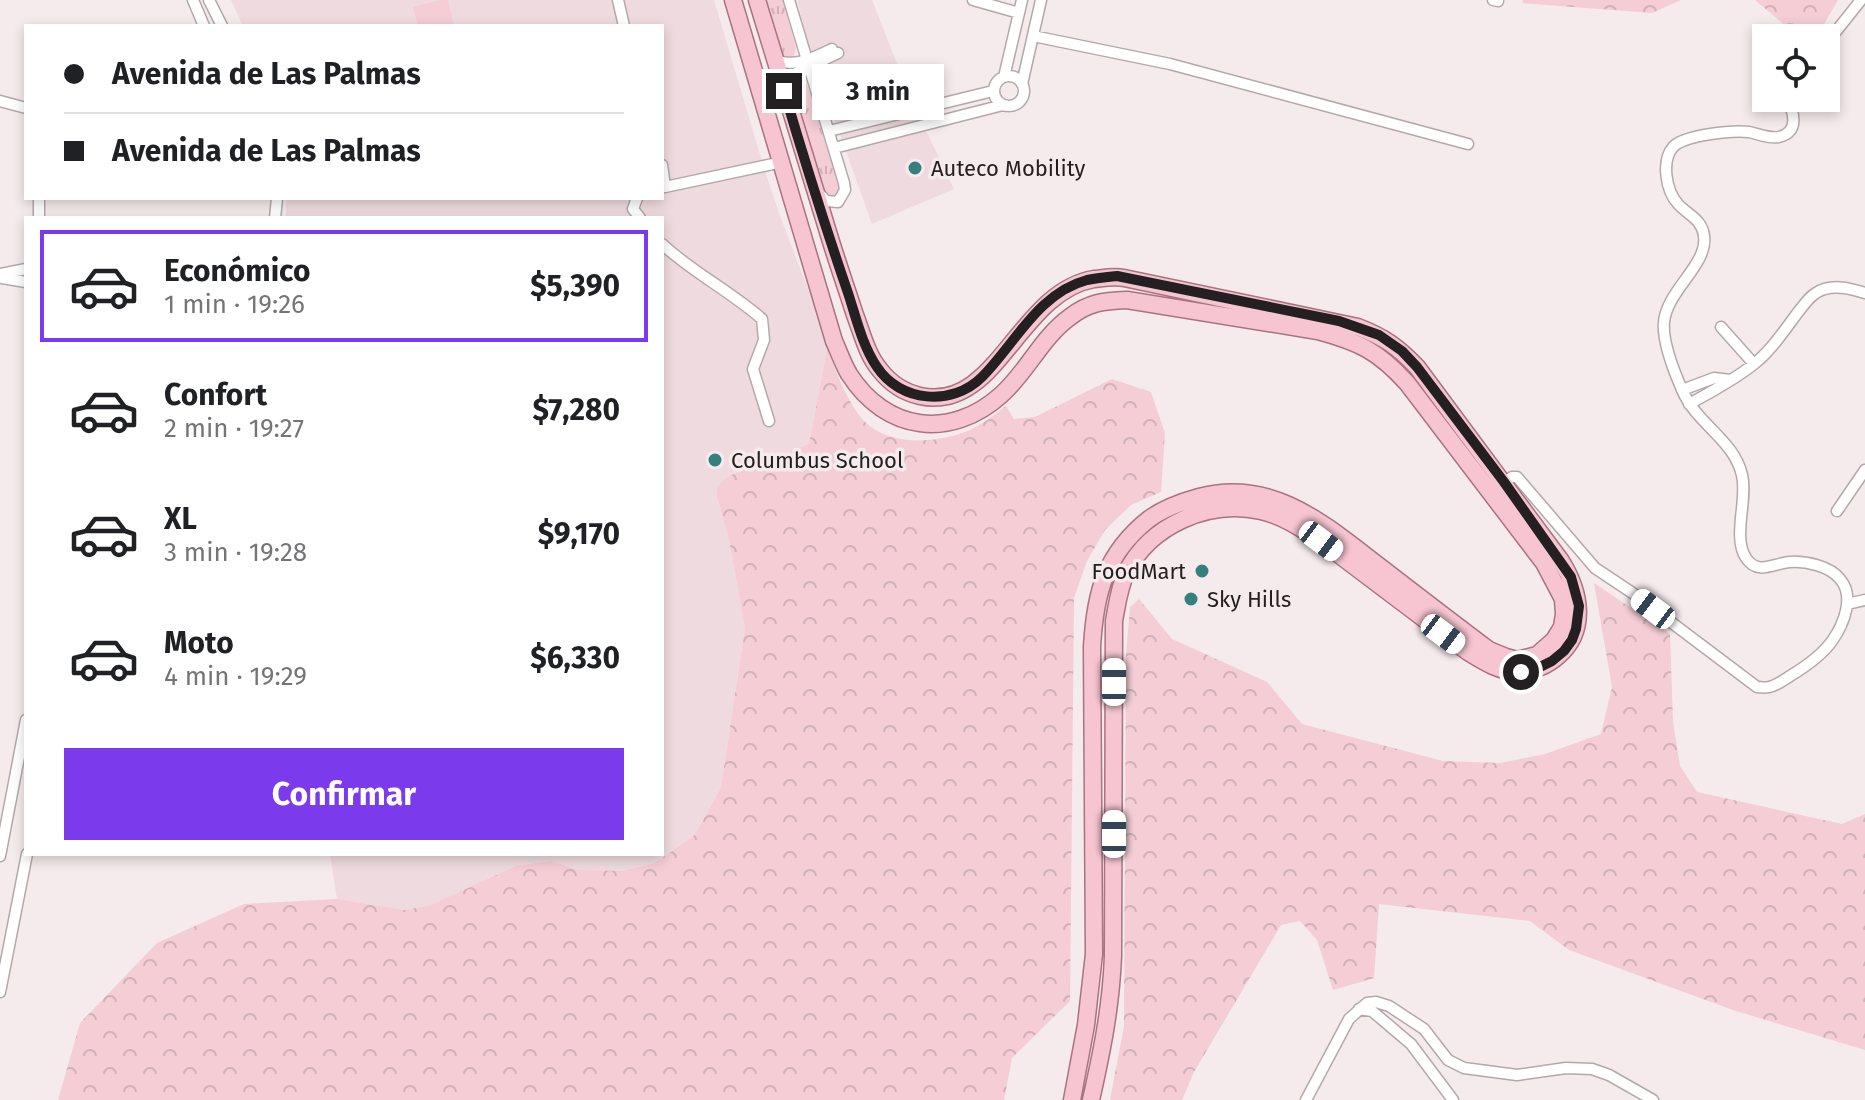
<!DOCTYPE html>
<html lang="es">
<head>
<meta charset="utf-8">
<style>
	:root { --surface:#fff; --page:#f2f2f2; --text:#202124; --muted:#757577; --line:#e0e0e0; --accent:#7c3aed }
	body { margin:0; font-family:"Fira Sans",sans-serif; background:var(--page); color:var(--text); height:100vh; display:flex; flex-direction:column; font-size:30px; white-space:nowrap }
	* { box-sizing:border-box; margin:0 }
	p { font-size:26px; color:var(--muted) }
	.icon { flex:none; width:44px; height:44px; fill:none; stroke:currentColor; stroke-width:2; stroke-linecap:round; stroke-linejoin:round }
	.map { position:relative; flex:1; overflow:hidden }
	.details { position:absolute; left:24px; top:216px; width:640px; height:640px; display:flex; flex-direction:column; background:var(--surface); border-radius:0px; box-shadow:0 4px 12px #0003 }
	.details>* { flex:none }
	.top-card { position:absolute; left:24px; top:24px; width:640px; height:176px; border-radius:0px; box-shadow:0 4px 12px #0003; display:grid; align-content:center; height:176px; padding:0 40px; background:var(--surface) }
	.tools { position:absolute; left:1752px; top:24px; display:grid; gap:16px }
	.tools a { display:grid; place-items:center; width:88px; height:88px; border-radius:0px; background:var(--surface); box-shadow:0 4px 12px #0003; font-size:40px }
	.end { position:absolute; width:36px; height:36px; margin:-18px; border:10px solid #242021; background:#fff; box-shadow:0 0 0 4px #fff }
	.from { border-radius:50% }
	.bubble { position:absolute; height:56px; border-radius:0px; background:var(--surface); box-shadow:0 4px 12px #0003; font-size:26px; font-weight:700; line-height:56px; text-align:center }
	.car { position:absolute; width:24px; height:48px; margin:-24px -12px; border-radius:10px; box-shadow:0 0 6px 2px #0007; background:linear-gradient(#fff 24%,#345 0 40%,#fff 0 76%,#345 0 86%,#fff 0) }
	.top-card b { display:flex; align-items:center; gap:28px; height:76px; font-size:30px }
	.top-card b+b { border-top:2px solid var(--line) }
	.top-card i { width:20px; height:20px; background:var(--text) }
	ul { padding:14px 0 0; list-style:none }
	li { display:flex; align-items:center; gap:24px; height:112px; margin:0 16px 12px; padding:0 24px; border:4px solid transparent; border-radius:0px }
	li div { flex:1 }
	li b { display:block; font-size:30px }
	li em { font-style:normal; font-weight:700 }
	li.active { border-color:var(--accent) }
	li>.icon { width:72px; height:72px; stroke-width:1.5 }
	.button { display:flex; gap:16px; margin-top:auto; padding:16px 40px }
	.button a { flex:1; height:92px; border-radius:0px; background:var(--accent); color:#fff; font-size:32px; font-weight:700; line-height:92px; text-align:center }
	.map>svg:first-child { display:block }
	.built { fill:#efdbdf }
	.grass { fill:url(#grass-tufts) }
	.forest { fill:url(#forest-crowns) }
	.green { fill:#f4cdd5 }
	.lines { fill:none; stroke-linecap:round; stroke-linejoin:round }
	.minor-casing { stroke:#b3a9ab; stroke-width:13 }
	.primary-casing { stroke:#a97380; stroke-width:19 }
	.minor { stroke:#fff; stroke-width:10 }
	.primary { stroke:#f6c5d1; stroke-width:16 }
	.route { stroke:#242021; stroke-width:10 }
	.poi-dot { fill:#367f7f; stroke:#f5eaec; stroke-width:3 }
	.labels { text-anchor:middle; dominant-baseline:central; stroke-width:7; stroke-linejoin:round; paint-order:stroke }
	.poi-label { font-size:22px; fill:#242021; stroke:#f5eaec; text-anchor:start }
</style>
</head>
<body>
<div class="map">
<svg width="1865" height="1100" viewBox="0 0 1865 1100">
	<defs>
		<pattern id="grass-tufts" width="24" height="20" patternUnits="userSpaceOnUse" patternTransform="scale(2)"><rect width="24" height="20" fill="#f4cdd5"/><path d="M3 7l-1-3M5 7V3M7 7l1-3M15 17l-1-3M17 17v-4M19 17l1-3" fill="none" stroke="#d1b0b7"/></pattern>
		<pattern id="forest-crowns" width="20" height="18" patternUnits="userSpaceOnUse" patternTransform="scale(2)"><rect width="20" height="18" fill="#f4cdd5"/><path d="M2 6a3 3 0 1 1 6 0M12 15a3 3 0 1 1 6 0" fill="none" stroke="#d1b0b7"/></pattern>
	</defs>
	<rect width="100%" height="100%" fill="#f5eaec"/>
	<path class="built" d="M 231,0 L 714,0 L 764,168 L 780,216 L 818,315 L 827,349 L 809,444 L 729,476 L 717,497 L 729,540 L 745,628 L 721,787 L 695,835 L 655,863 L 621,871 L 578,870 L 552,861 L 431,905 L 403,910 L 337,899 L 330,854 L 662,854 L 662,218 L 286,218 L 286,198 L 662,198 L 662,26 L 243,26 Z
		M 797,0 L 872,0 L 911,99 L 954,189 L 872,224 L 810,51 Z"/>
	<path class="grass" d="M 765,0 L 783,0 L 796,49 L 793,58 L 787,60 L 781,56 Z
		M 799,78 L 803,79 L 807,84 L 840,188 L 838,197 L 829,198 L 824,192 L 791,92 L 791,84 Z"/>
	<path class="forest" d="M 1523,0 L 1681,0 L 1652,13 L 1522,3 Z
		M 1755,0 L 1838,0 L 1816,38 L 1800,38 Z
		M 827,349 C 836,371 848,404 864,421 C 891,448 939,443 970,430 C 983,424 995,414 1006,406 L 1014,419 L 1035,417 L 1112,379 L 1151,392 L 1165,433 L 1161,492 L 1131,505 L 1105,530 L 1087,561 L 1074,598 L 1070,1001 L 1012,1058 L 1004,1100 L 58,1100 L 80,1023 L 157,943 L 244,904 L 337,899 L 404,910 L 431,905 L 516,866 L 552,861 L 578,870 L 621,871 L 655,863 L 695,835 L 721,787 L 745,628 L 729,540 L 717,497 L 717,487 L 729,476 L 809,444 Z
		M 1594,583 L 1670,634 L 1673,722 L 1680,766 L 1697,792 L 1842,824 L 1865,814 L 1865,1050 L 1733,1010 L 1569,950 L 1530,921 L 1379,904 L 1374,978 L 1333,990 L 1317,940 L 1300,921 L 1281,925 L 1194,1072 L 1182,1100 L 1110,1100 L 1124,1026 L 1126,655 L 1130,607 L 1139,599 L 1172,639 L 1267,682 L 1302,724 L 1443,761 L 1500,763 L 1545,754 L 1601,734 L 1612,687 Z"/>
	<path class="green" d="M 441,0 L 448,0 L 454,26 L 418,26 L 413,7 Z"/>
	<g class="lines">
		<g class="minor-casing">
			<path id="minor" d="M 193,0 L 204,26
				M 209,0 L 222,26
				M 618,0 L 624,26
				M 789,0 L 844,183 L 845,190 L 838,202 L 826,201 L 819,193
				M 973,0 L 1019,13
				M 1493,0 L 1498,1
				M 1033,36 L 1170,64 L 1468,144
				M 1826,44 L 1861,0
				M 774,58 C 791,70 815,57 832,49
				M994 91a15 15 0 1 1 30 0a15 15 0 1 1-30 0Z
				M 1004,77 L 1022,0
				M 1022,84 L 1041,0
				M 785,89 L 789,79 L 794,74 L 838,53
				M 0,101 L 26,108
				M 829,131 L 993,91
				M 834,148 L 1003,105
				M 662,165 L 665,187 L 782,162
				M 637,198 L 633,209 L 640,218
				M 39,218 L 39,198
				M 275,218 L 277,198
				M 662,244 C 692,272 730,291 762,319 L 764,340 L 753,369 L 769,421
				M 0,274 L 26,269
				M 2,278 L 26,282
				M 1721,327 L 1754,364
				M 1682,390 L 1714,378 L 1730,380
				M 1689,404 C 1711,392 1734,380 1754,364 C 1772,350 1785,329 1799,311 C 1804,305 1809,297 1816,293 C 1830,283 1850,288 1865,293
				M 1504,482 L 1512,477 L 1517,477 L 1595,568 L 1631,592 L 1757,687 C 1761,687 1765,688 1769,687 C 1776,686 1784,680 1790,676 C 1805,667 1822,655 1832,641 C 1844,624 1855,596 1840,579 C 1830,566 1806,561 1790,562 C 1774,563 1758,576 1746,558 C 1732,537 1748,500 1742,475 C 1734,440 1698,425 1683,392 C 1675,374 1662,342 1664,322 C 1667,290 1708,265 1704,236 C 1702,219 1688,215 1678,204 C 1666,191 1661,161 1673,147 C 1684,135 1733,130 1749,132 C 1759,134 1769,139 1779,137 C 1800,132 1794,111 1786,98
				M 1837,511 L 1865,470
				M 1847,604 L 1865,600
				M 0,856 L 26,720
				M 0,992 L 27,854
				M 1359,1009 L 1372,1011 L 1411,1044 L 1453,1100
				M 1306,1100 L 1349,1019 L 1367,1003 L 1376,1002 L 1389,1006 L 1424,1029 L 1448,1060 L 1464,1068 L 1517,1075 L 1566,1068 L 1592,1069 L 1609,1075 L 1653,1100"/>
		</g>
		<g class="primary-casing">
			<path id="primary" d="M 733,0 L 834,341 C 839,352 843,364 849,374 C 886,432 951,440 1001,395 C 1027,372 1042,337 1070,317 C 1089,302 1104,301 1127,300 L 1318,331 C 1359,342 1378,351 1407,383 L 1544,563 L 1563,599 L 1564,614 L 1562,627 L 1554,640 L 1537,655 L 1517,660 L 1506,657 L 1489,650 C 1453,623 1418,596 1383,569 C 1327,527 1275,477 1199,497 C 1181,502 1164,508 1149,519 C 1105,554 1095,593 1092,647 L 1094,954 L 1086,1025 L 1072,1100
				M 757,0 C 779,74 802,148 825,222 C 834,253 845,284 855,315 C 862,333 867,355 880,370 C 890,383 903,392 920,396 C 997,413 1018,292 1094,279 C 1104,278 1114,276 1124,278 L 1358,327 C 1384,337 1398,347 1417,367 L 1561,561 C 1580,591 1588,630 1558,656 C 1548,665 1533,672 1519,672 C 1500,672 1484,662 1468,652 L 1321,541 C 1302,529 1283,516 1261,511 C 1209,499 1150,525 1126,573 C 1119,588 1117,605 1114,621 L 1113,956 C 1111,1007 1102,1051 1091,1100"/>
		</g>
		<use href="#minor" class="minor"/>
		<use href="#primary" class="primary"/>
	</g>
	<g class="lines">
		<path class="route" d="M 784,91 C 804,159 825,226 848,293 C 856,317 862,345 877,367 C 900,402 952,407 982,377 C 1015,344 1038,293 1087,280 C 1097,278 1107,277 1117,276 L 1339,321 L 1379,335 L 1402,351 L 1417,367 L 1504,482 L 1571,577 L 1579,606 L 1576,629 L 1572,640 L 1564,651 L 1552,661 L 1536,669 L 1521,672"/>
	</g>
	<g class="poi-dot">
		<circle cx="915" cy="168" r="8"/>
		<circle cx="715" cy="460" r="8"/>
		<circle cx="1202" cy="571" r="8"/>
		<circle cx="1191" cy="599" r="8"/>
	</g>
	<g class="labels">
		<g class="poi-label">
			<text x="931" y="168">Auteco Mobility</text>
			<text x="731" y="460">Columbus School</text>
			<text x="1186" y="571" text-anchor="end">FoodMart</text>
			<text x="1207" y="599">Sky Hills</text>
		</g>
	</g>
</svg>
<div class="tools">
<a><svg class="icon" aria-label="locate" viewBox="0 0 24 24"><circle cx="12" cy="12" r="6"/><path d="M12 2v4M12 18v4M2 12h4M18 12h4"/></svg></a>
</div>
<i class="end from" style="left:1521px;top:672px"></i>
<i class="end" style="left:784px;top:91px"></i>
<div class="bubble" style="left:812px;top:64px;width:132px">3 min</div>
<i class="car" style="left:1321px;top:541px;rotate:127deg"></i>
<i class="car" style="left:1653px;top:609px;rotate:307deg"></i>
<i class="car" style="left:1443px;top:634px;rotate:127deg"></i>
<i class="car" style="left:1114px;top:682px;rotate:0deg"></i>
<i class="car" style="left:1114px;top:834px;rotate:0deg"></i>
<div class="top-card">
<b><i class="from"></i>Avenida de Las Palmas</b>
<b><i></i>Avenida de Las Palmas</b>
</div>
<section class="details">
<ul>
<li class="active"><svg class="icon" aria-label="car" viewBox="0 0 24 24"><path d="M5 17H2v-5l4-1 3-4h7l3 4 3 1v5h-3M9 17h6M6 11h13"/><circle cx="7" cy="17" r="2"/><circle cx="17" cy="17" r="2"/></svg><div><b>Económico</b><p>1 min · 19:26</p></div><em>$5,390</em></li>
<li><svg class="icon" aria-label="car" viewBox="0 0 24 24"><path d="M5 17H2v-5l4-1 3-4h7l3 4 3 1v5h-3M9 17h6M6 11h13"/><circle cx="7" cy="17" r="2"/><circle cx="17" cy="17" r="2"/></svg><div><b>Confort</b><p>2 min · 19:27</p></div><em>$7,280</em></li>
<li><svg class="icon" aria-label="car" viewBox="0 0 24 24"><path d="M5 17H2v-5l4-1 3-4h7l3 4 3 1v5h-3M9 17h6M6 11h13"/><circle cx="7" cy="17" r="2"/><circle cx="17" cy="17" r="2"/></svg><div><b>XL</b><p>3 min · 19:28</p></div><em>$9,170</em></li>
<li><svg class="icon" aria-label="car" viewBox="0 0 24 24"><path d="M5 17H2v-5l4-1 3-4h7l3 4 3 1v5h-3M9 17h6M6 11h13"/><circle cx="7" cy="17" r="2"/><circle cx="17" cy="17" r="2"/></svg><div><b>Moto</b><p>4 min · 19:29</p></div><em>$6,330</em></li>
</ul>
<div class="button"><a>Confirmar</a></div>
</section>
</div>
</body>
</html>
